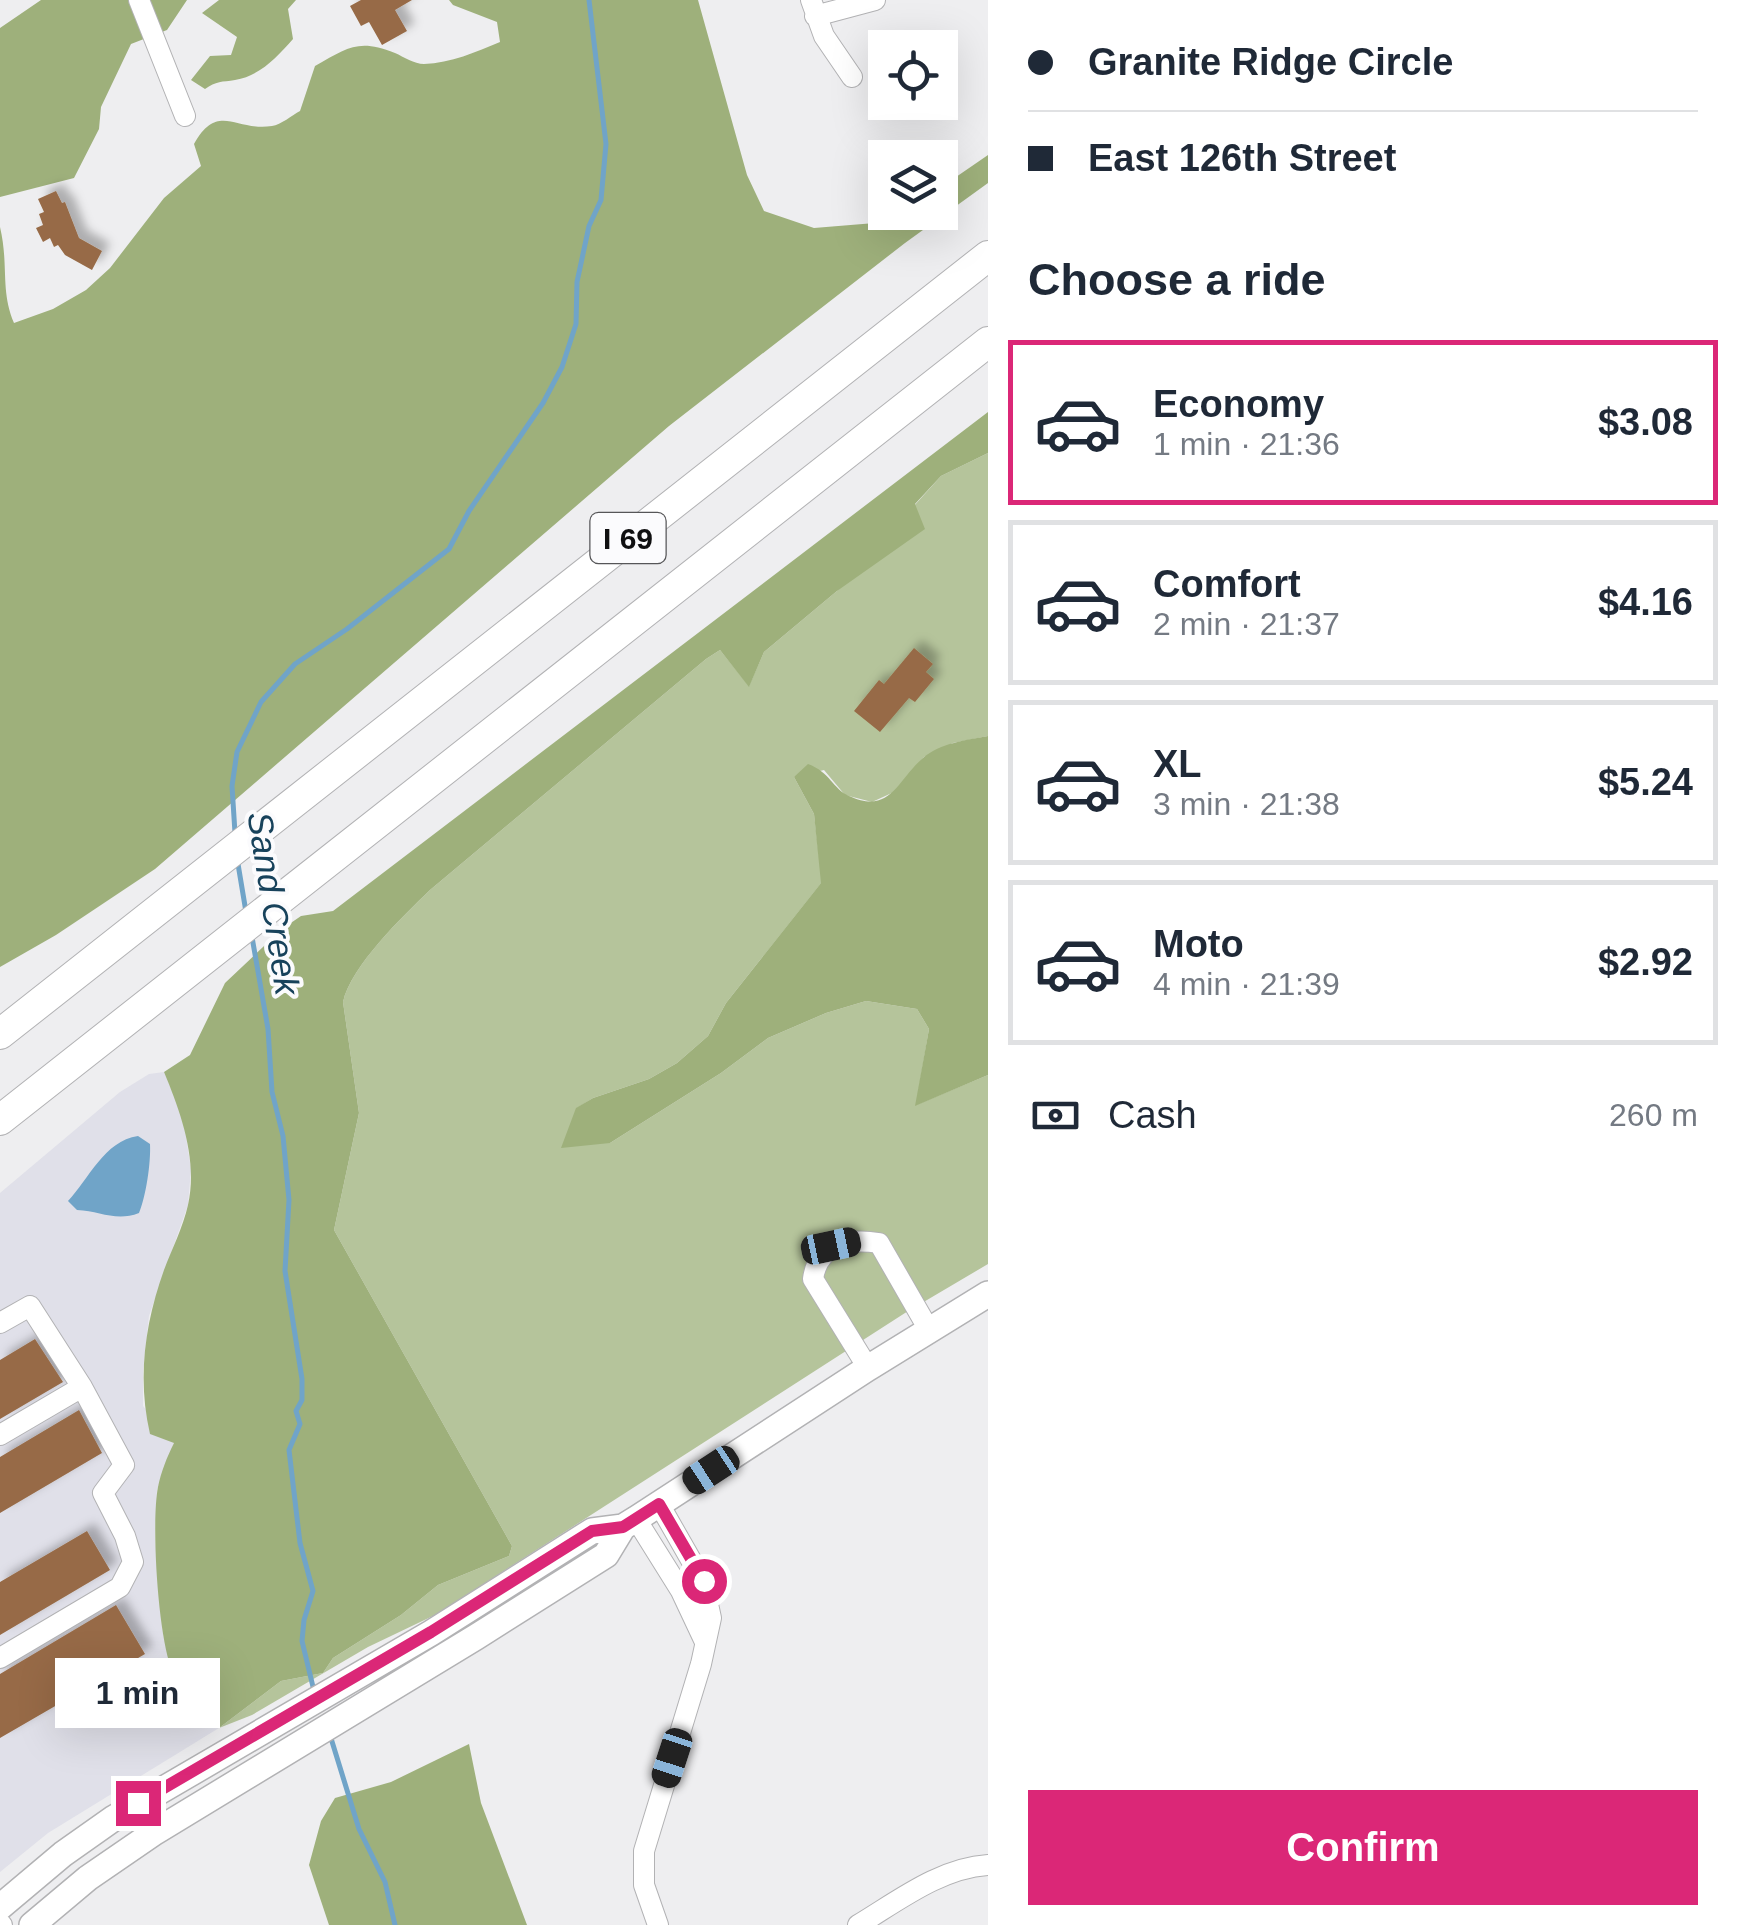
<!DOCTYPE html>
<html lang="en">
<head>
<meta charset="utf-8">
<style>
	:root { --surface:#fff; --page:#f2f2f3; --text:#1f2937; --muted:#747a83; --line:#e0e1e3; --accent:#db2777 }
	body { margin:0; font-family:Helvetica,sans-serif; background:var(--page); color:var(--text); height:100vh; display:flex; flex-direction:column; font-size:38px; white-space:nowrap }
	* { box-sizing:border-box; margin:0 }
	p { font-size:32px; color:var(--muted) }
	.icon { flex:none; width:55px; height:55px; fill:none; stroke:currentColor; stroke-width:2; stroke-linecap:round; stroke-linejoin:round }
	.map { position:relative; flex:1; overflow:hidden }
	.side { display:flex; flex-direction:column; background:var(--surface); width:750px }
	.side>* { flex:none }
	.guide { display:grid; align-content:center; height:220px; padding:0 40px; background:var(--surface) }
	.fabs { position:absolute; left:868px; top:30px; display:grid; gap:20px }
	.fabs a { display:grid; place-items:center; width:90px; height:90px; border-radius:0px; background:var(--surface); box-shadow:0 10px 40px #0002; font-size:50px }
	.end { position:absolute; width:45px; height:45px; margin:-22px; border:12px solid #db2777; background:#fff; box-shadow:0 0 0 5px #fff }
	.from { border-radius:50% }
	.bubble { position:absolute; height:70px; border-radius:0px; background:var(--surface); box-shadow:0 10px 40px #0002; font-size:32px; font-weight:700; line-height:70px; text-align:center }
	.car { position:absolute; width:30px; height:60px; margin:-30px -15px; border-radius:12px; box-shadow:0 0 8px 2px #0007; background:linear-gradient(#222 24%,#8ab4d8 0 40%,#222 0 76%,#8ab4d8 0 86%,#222 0) }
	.guide b { display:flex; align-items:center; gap:35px; height:95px; font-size:38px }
	.guide b+b { border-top:2px solid var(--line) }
	.guide i { width:25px; height:25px; background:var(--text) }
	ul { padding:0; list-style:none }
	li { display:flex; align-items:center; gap:30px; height:165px; margin:0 20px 15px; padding:0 20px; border:5px solid var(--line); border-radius:0px }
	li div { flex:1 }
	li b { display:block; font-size:38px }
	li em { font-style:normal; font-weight:700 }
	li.on { border-color:var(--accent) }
	li>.icon { width:90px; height:90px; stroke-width:1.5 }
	h2 { padding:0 40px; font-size:45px; line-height:120px }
	.pay { display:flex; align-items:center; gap:25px; height:110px; padding:0 40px; font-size:38px }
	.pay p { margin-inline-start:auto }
	.primary-button { display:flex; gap:20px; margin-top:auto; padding:20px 40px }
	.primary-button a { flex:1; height:115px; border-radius:0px; background:var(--accent); color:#fff; font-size:40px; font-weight:700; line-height:115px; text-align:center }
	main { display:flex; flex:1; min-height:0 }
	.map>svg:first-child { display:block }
	.built { fill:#e0e0e9 }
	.green { fill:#b5c49b }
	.forest { fill:#9eb07b }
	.water { fill:#70a4c8 }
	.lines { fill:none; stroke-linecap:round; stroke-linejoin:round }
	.stream { stroke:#70a4c8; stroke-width:5 }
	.building { fill:#976b46; filter:url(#shadow) }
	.minor-casing { stroke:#b2b2b4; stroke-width:22 }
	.major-casing { stroke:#b2b2b4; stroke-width:28 }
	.highway-casing { stroke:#b2b2b4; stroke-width:32 }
	.minor { stroke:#fff; stroke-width:20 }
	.major { stroke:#fff; stroke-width:25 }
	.highway { stroke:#fff; stroke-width:30 }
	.route { stroke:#db2777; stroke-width:12 }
	.labels { text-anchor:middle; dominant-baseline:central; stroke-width:8; stroke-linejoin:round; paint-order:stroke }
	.shield { fill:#fbfbfd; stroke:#565658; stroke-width:2.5 }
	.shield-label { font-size:30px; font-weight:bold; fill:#101011 }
	.water-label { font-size:35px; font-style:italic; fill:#17425b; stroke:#fbfbfd }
</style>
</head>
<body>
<main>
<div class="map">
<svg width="988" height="1925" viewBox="0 0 988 1925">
	<defs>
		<filter id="shadow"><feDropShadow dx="8" dy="-8" stdDeviation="5" flood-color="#0004"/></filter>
	</defs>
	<rect width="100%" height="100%" fill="#eeeef0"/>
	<path class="built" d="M 164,1072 L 183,1117 L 191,1169 L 188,1205 L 149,1316 L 143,1371 L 143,1406 L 174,1443 L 157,1490 L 155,1538 L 164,1639 L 198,1714 L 219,1728 L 48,1833 L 0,1872 L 0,1193 L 120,1092 L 149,1074 Z"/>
	<path class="green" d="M 988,453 L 988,736 L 953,743 L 924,757 L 894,792 L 872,802 L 845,795 L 824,770 L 794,777 L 814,814 L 822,882 L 726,1003 L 708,1036 L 677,1063 L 649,1079 L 593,1098 L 577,1108 L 610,1143 L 721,1073 L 768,1038 L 826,1013 L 866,1001 L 917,1009 L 929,1029 L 916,1105 L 988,1075 L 988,1264 L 905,1313 L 437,1614 L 368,1647 L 252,1715 L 219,1728 L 281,1681 L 323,1673 L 333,1658 L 401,1615 L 438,1585 L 509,1556 L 512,1546 L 334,1230 L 359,1113 L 343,1002 C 351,966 403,916 430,890 L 706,659 L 720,650 L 749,686 L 764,652 L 837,591 L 941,476 Z"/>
	<path class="forest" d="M 41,0 L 187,0 L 167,30 L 131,44 L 101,107 L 99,129 L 74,178 L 0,197 L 0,28 Z
		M 219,0 L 296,0 L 288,9 L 293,39 C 277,57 260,76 235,80 C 222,82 216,81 205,89 L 191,80 L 210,56 L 231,55 L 237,37 L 202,13 Z
		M 449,0 L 698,0 L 747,175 L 764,211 L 814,228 L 887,222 L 902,213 L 940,212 L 940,188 L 988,155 L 988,183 L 905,243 L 669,426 L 155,869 L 56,935 L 0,967 L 0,227 C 9,265 0,290 14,323 L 53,309 L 86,290 L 110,268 L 164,198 L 201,166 L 194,144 C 218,101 236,132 272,126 C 281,125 292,115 300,111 L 315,66 C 347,48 358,38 395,53 C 404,57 414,64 424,64 C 451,63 476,52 500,42 L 497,22 L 453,5 Z
		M 988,412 L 988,453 L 941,476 L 915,504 L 925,529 L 837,591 L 764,652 L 749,687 L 720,650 L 706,659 L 430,890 C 403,916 351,966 343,1002 L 359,1113 L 334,1230 L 512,1546 L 509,1556 L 438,1585 L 401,1615 L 333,1658 L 323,1673 L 281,1681 L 219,1728 C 197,1713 181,1692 171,1667 C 158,1634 151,1523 158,1487 C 161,1472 167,1457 174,1443 L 150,1434 C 137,1378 145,1323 164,1270 C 172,1249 183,1227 188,1205 C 198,1160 181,1113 164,1072 L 190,1055 L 225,983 L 282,929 L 301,916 L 333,911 Z
		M 988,736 L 988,1075 L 915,1106 L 929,1029 L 917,1009 L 866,1001 L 826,1013 L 768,1038 L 721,1073 L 610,1143 L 561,1148 L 576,1108 L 593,1098 L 649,1079 L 677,1063 L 708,1036 L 726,1003 L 821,883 L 814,814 L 794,777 L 808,764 C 830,772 833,789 849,796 C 891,815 897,780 923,758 C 940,743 967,740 988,736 Z
		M 469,1744 L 481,1803 L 527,1925 L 329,1925 L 309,1865 L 321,1821 L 335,1798 L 391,1782 Z"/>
	<path class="water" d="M 138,1136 L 150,1144 C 151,1163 146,1196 139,1213 C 116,1222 100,1211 77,1210 L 68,1201 C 89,1179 104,1141 138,1136 Z"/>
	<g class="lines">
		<path class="stream" d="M 235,833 L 232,786 L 237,752 L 261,702 L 295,664 L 347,629 L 449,549 L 469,511 L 543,403 L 562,367 L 576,324 L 577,282 L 589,226 L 601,200 L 606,144 L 589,0
			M 238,864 L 246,912
			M 252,937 L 268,1029 L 272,1092 L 283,1136 L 289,1200 L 285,1271 L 302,1379 L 302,1400 L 296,1411 L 300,1424 L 289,1450 L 300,1543 L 313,1591 L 304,1620 L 302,1641 L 314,1691
			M 330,1735 L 359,1829 L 385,1882 L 395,1925"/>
	</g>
	<path class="building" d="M 361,0 L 412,0 L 395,10 L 407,31 L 382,45 L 369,22 L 361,26 L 350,6 Z
		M 56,191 L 62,203 L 65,202 L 79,238 L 102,251 L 92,270 L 65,255 L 58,245 L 54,247 L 50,238 L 43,242 L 36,228 L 43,225 L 39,214 L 44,212 L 38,199 Z
		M 914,648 L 933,664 L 926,672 L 934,679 L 915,702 L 909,698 L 880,732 L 854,711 L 879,680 L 884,684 Z
		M 35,1339 L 63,1382 L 0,1419 L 0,1360 Z
		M 79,1410 L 102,1453 L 0,1513 L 0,1457 Z
		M 87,1531 L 110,1570 L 0,1635 L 0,1582 Z
		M 116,1605 L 145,1654 L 0,1738 L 0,1674 Z"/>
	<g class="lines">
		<g class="minor-casing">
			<path id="minor" d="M 139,0 L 185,116
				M 811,0 L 824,36 L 852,77
				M 815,16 L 875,0
				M 0,1323 L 30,1306 L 82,1387 L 124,1465 L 103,1493 L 125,1536 L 133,1562 L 120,1587 L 0,1658
				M 868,1368 L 813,1279 C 818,1244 848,1238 879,1243 L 929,1330
				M 0,1435 L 82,1387
				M 636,1519 L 681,1591 L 705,1642
				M 0,1923 L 2,1925
				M 658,1925 L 644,1885 L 644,1851 L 701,1664 L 711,1618 L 703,1581 L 659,1504
				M 858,1925 C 898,1901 940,1868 988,1865"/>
		</g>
		<g class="major-casing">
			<path id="major" d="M 0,1907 L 63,1854 L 114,1818 L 431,1633 L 592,1531 L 623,1527 L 636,1519 L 868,1368 L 988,1294
				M 32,1925 L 88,1878 L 155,1832 L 476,1637 L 606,1555 L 623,1527"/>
		</g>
		<g class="highway-casing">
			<path id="highway" d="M 0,1034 L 988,256
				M 0,1120 L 988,342"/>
		</g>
		<use href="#minor" class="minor"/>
		<use href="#major" class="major"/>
		<use href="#highway" class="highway"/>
	</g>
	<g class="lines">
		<path class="route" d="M 138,1803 L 431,1632 L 592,1531 L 623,1527 L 659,1504 L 704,1581"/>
	</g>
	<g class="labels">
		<rect class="shield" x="590.5" y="513" width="75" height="50" rx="8"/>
		<g class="shield-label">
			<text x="628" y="538">I 69</text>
		</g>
		<g class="water-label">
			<text transform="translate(274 903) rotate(81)">Sand Creek</text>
		</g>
	</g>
</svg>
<div class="fabs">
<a><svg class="icon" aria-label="locate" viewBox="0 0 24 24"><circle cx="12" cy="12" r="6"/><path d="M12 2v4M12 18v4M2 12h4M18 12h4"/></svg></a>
<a><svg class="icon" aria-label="layers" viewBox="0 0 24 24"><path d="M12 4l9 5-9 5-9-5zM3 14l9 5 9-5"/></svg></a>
</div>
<i class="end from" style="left:704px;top:1581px"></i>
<i class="end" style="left:138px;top:1803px"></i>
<div class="bubble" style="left:55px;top:1658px;width:165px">1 min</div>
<i class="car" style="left:831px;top:1246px;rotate:78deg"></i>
<i class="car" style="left:711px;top:1470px;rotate:237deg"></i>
<i class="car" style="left:672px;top:1758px;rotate:198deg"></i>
</div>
<section class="side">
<div class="guide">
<b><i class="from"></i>Granite Ridge Circle</b>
<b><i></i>East 126th Street</b>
</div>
<h2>Choose a ride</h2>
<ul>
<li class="on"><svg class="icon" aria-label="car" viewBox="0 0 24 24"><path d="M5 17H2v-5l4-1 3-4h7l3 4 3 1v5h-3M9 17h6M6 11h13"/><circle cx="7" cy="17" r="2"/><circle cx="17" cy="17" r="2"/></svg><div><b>Economy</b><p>1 min · 21:36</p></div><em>$3.08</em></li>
<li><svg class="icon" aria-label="car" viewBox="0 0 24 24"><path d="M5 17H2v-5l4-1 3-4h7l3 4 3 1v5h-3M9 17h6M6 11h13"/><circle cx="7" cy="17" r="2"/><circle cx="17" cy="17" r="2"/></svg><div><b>Comfort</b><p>2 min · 21:37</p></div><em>$4.16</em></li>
<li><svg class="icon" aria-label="car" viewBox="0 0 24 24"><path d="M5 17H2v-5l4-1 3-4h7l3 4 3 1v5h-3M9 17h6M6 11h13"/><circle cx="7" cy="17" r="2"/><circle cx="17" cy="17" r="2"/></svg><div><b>XL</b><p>3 min · 21:38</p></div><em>$5.24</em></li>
<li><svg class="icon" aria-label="car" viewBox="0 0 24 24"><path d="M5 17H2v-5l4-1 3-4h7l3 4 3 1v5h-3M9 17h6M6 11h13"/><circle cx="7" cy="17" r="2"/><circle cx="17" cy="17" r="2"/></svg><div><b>Moto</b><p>4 min · 21:39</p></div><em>$2.92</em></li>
</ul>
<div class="pay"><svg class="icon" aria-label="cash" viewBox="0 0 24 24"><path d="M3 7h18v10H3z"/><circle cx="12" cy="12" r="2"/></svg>Cash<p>260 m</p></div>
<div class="primary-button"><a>Confirm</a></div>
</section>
</main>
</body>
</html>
